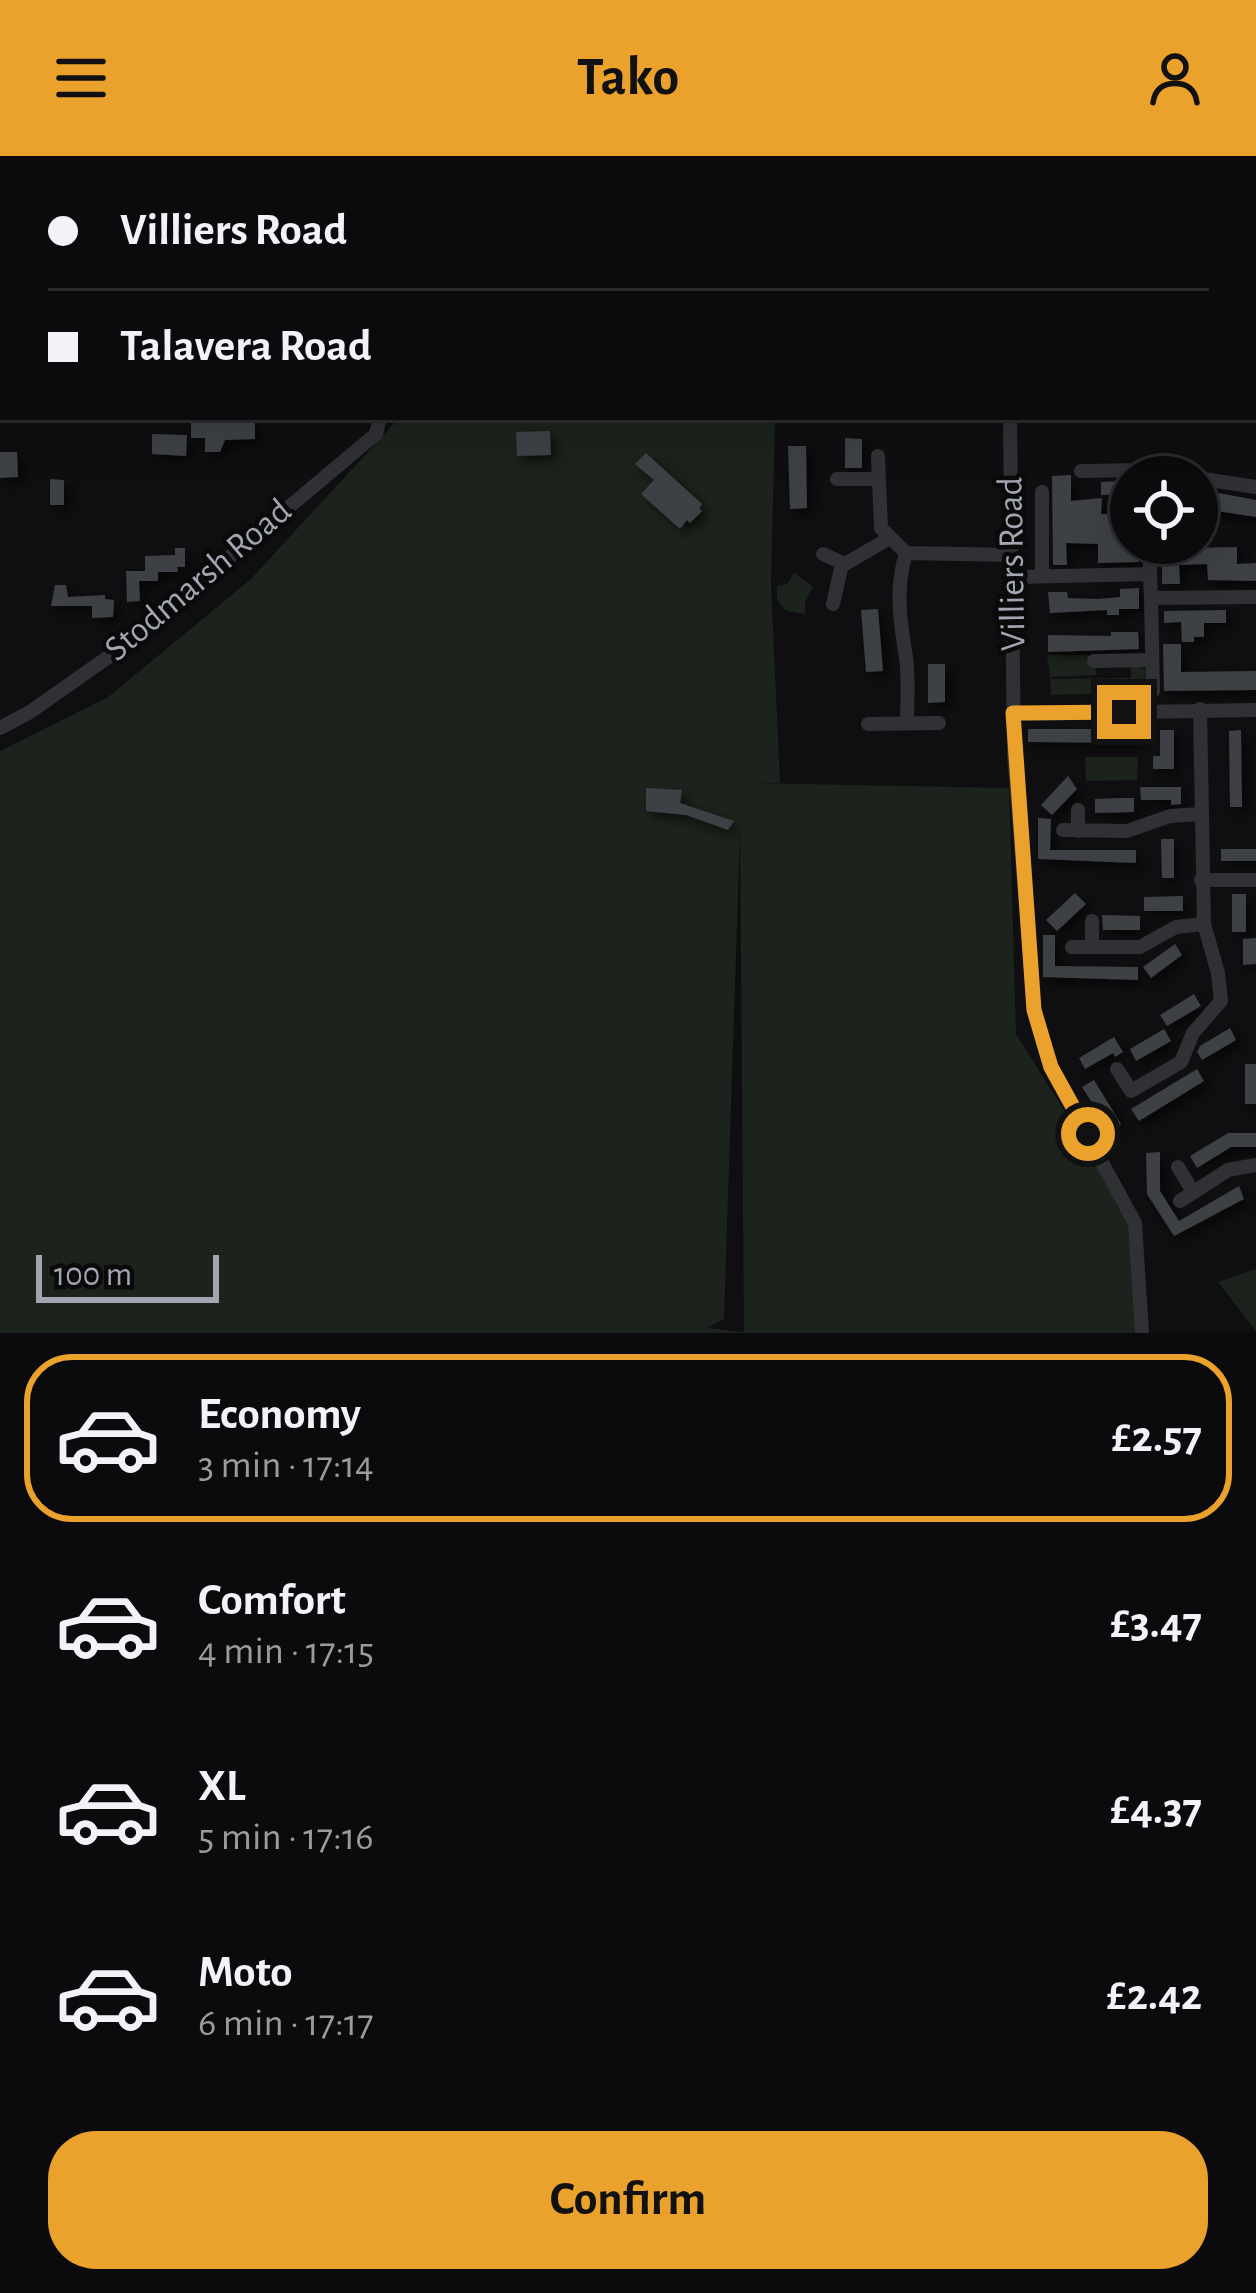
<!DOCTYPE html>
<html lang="en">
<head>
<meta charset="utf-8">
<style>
	:root { --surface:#0b0b0d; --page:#141416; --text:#f1f3f6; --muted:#9a9b9d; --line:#2b2b2e; --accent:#eba22d }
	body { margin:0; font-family:"Alegreya Sans",sans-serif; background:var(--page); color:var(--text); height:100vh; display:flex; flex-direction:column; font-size:45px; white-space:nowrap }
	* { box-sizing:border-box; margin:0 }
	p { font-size:39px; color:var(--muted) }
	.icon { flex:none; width:66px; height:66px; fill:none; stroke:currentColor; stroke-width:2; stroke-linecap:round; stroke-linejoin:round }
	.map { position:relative; height:1177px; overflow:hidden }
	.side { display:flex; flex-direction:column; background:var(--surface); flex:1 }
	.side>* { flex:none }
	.top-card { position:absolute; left:0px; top:0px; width:1257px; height:264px; box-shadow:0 12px 48px #0002,0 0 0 3px var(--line); display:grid; align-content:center; height:264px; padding:0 48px; background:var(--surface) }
	.fabs { position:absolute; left:1110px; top:300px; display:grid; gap:24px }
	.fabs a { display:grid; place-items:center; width:108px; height:108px; border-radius:50%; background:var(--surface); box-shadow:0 12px 48px #0002,0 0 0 3px var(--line); font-size:60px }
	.scale { position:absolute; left:36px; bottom:30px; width:183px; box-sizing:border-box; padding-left:12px; border:6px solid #a1a6b1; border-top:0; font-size:33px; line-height:42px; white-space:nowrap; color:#a1a6b1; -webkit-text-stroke:9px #0a0a0b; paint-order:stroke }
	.end { position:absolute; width:54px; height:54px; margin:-27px; border:15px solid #eba22d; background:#111; box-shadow:0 0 0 6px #111 }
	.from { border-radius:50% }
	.top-card b { display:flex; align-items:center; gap:42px; height:114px; font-size:45px }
	.top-card b+b { border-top:3px solid var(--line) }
	.top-card i { width:30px; height:30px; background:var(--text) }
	ul { padding:21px 0 0; list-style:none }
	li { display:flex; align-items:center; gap:36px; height:168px; margin:0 24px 18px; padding:0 24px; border:6px solid transparent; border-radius:48px }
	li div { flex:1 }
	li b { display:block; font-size:45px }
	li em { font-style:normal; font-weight:600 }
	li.current { border-color:var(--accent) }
	li>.icon { width:108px; height:108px; stroke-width:1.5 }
	.button { display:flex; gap:24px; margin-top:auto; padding:24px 48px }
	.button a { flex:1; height:138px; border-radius:48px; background:var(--accent); color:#111; font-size:48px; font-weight:600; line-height:138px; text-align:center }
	header { display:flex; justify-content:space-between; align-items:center; height:156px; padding:0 48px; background:var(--accent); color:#111; font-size:54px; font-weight:600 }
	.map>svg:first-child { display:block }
	.green { fill:#1c231c; fill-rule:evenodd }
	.building { fill:#3e3f44; filter:url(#shadow) }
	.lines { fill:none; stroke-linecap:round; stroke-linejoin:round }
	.minor { stroke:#303135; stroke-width:14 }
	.major { stroke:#4d4f54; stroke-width:18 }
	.route { stroke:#eba22d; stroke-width:15 }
	.labels { text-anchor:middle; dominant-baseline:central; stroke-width:9; stroke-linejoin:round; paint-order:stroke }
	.street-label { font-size:36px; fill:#a1a6b1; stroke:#0a0a0b }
</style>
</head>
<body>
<header><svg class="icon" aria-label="menu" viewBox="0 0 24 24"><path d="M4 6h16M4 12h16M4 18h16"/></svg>Tako<svg class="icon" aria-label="person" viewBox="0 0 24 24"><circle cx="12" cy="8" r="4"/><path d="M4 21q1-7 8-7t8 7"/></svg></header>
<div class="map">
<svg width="1256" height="1177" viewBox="0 0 1256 1177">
	<defs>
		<filter id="shadow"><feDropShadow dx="5.5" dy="5.5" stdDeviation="6" flood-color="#0009"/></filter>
	</defs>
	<rect width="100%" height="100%" fill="#0f0f11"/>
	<path class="green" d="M 588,0 L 819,0 L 817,3 Z
		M 400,261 L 775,261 L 771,428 L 780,627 L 749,627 L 1009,632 L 1016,878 L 1101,1013 L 1132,1075 L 1144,1177 L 0,1177 L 0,595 L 107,542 L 251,423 ZM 740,675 L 744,1175 L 743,1176 L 707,1172 L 724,1163 Z
		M 794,417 L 813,431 L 805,446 L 805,458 L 786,455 L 777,443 L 777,430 L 787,428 Z
		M 1047,499 L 1092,499 L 1097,519 L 1050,521 Z
		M 1131,507 L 1145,514 L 1146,536 L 1051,539 L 1050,523 L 1131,522 Z
		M 1085,601 L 1138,601 L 1137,624 L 1086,625 Z
		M 1256,1113 L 1256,1175 L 1218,1126 Z"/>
	<path class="building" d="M 244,261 L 255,261 L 255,283 L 225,284 L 220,296 L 205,296 L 205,282 L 191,282 L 191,267 L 245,267 Z
		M 550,275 L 551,299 L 517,300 L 516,276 Z
		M 152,278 L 187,279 L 186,300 L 152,298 Z
		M 845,282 L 862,283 L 862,312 L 845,312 Z
		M 788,290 L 806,290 L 807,352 L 790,353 Z
		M 0,296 L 17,296 L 18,321 L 0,322 Z
		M 646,297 L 702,348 L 699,352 L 702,355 L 690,367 L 687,364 L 680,373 L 641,338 L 654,324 L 635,308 Z
		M 1071,319 L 1071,345 L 1102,342 L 1101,358 L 1121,358 L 1127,388 L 1139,388 L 1139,406 L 1098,407 L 1098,388 L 1066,387 L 1067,409 L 1053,409 L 1052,320 Z
		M 50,323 L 64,324 L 64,349 L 50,349 Z
		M 1131,325 L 1131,338 L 1101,339 L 1101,326 Z
		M 1197,333 L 1256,344 L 1256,361 L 1197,352 Z
		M 1162,387 L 1191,387 L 1190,392 L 1237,391 L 1237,408 L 1256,407 L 1256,425 L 1208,424 L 1207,408 L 1179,409 L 1180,428 L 1162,428 Z
		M 175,392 L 185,392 L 185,411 L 177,411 L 178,416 L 158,416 L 158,425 L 139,425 L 140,445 L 127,446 L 126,415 L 145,415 L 145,400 L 175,399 Z
		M 55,429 L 66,429 L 68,441 L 105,439 L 105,443 L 114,444 L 113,461 L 92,462 L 92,450 L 51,450 Z
		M 1139,432 L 1139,453 L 1119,453 L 1119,459 L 1107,459 L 1107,454 L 1050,457 L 1048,436 L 1067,436 L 1068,442 L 1097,443 L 1120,441 L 1120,433 Z
		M 878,453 L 883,515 L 866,516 L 861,454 Z
		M 1226,454 L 1226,467 L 1204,467 L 1204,481 L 1194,481 L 1194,486 L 1182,486 L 1181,466 L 1164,467 L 1164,455 Z
		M 1111,476 L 1138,476 L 1139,493 L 1048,496 L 1048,479 L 1111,480 Z
		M 1163,488 L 1181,488 L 1181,516 L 1256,515 L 1256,534 L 1164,535 Z
		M 928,508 L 945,508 L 945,546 L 928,547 Z
		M 1028,573 L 1138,573 L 1138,587 L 1028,586 Z
		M 1160,574 L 1174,574 L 1174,613 L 1153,613 L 1153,600 L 1160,600 Z
		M 1241,574 L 1242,651 L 1230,651 L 1229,575 Z
		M 1068,620 L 1077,633 L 1052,659 L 1041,649 Z
		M 1140,631 L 1181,631 L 1181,648 L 1171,649 L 1171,644 L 1141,644 Z
		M 646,632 L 682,634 L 680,647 L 734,665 L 728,674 L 686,659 L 646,655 Z
		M 1121,642 L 1134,642 L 1134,656 L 1095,657 L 1095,643 Z
		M 1038,662 L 1051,663 L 1050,694 L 1136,694 L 1136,707 L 1038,703 Z
		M 1161,683 L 1174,683 L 1174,722 L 1162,722 Z
		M 1221,693 L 1256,693 L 1256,705 L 1221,705 Z
		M 1075,737 L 1086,748 L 1057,775 L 1046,764 Z
		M 1232,738 L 1246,738 L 1246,776 L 1232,776 Z
		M 1183,740 L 1183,755 L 1144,755 L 1144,741 Z
		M 1102,759 L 1140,760 L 1140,774 L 1103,774 Z
		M 1043,779 L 1055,779 L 1055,810 L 1138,811 L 1138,824 L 1043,821 Z
		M 1256,782 L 1256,808 L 1243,809 L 1243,783 Z
		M 1175,788 L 1182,799 L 1151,822 L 1143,811 Z
		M 1194,838 L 1201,850 L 1167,870 L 1160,859 Z
		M 1230,872 L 1236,884 L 1202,904 L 1197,896 L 1200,890 Z
		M 1164,873 L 1171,885 L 1136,905 L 1130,893 Z
		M 1114,881 L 1123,896 L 1115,901 L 1113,897 L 1085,913 L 1079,902 Z
		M 1245,908 L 1256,908 L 1256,948 L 1245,948 Z
		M 1197,913 L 1204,925 L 1139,965 L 1131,953 Z
		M 1094,924 L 1121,968 L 1110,975 L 1082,931 Z
		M 1228,977 L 1256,977 L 1256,991 L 1231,991 L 1197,1012 L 1190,1000 Z
		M 1160,996 L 1160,1035 L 1179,1065 L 1239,1030 L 1244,1043 L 1174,1080 L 1147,1038 L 1146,997 Z"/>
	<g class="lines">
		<path class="minor" d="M 575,0 L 577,3
			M 1010,261 L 1014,598 L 1034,854 L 1050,911 L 1135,1067 L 1142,1177
			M 878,300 L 881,372 L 906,397 L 1013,399
			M 1081,315 L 1146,314 L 1159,319
			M 1157,321 L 1166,317 L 1189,321
			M 1197,322 L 1256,331
			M 837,323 L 878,323
			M 1042,336 L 1042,420
			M 1150,387 L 1150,418
			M 906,397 C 895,432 900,465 906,501 C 909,522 907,546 907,567
			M 823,398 L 845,408 L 888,383
			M 1014,421 L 1150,418 L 1151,442 L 1256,441
			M 1151,442 L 1153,535
			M 833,448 L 842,408
			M 1094,505 L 1152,504
			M 1013,558 L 1256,554
			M 868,568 L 939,567
			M 0,572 L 30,556 L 121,492 L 376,278 L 380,261
			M 1078,654 L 1078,675
			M 1063,674 L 1127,675 L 1170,660 L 1201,658
			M 1201,724 L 1256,724
			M 1092,765 L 1092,791
			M 1072,791 L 1140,791 L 1176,771 L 1204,768
			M 1117,913 L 1131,935 L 1181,906 L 1193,877 L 1221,845 L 1218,817 L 1204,768 L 1200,553
			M 1178,1011 L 1193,1036
			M 1180,1045 L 1228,1014 L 1256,1009"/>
		<path class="major" d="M 0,241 L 3,241
			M 1254,255 L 1256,255"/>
	</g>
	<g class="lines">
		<path class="route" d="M 1088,978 L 1051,911 L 1034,854 L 1013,557 L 1124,556"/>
	</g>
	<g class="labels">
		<g class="street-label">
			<text transform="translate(1012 408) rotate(-91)">Villiers Road</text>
			<text transform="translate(198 424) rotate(-40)">Stodmarsh Road</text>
		</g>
	</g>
</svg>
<div class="fabs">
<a><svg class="icon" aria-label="locate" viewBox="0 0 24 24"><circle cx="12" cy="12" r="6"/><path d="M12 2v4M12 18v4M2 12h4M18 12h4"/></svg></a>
</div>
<div class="scale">100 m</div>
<i class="end from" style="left:1088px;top:978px"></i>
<i class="end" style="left:1124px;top:556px"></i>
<div class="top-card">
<b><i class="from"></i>Villiers Road</b>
<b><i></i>Talavera Road</b>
</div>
</div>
<section class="side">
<ul>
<li class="current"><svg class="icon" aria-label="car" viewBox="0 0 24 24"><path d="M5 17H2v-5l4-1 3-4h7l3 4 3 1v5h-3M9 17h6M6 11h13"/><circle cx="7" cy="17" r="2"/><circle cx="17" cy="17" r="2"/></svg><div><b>Economy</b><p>3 min · 17:14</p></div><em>£2.57</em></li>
<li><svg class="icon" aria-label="car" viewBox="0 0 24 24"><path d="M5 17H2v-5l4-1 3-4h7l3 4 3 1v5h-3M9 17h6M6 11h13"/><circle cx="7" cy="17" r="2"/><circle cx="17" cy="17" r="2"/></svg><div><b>Comfort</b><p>4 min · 17:15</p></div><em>£3.47</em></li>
<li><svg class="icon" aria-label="car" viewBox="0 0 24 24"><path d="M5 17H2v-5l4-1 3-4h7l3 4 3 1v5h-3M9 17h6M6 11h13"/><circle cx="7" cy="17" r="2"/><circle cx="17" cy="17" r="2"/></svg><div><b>XL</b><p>5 min · 17:16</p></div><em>£4.37</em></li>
<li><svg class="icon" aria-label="car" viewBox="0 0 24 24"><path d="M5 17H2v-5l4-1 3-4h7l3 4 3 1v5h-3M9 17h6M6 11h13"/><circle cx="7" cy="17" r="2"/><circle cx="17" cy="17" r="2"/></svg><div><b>Moto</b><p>6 min · 17:17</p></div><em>£2.42</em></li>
</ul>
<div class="button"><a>Confirm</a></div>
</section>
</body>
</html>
